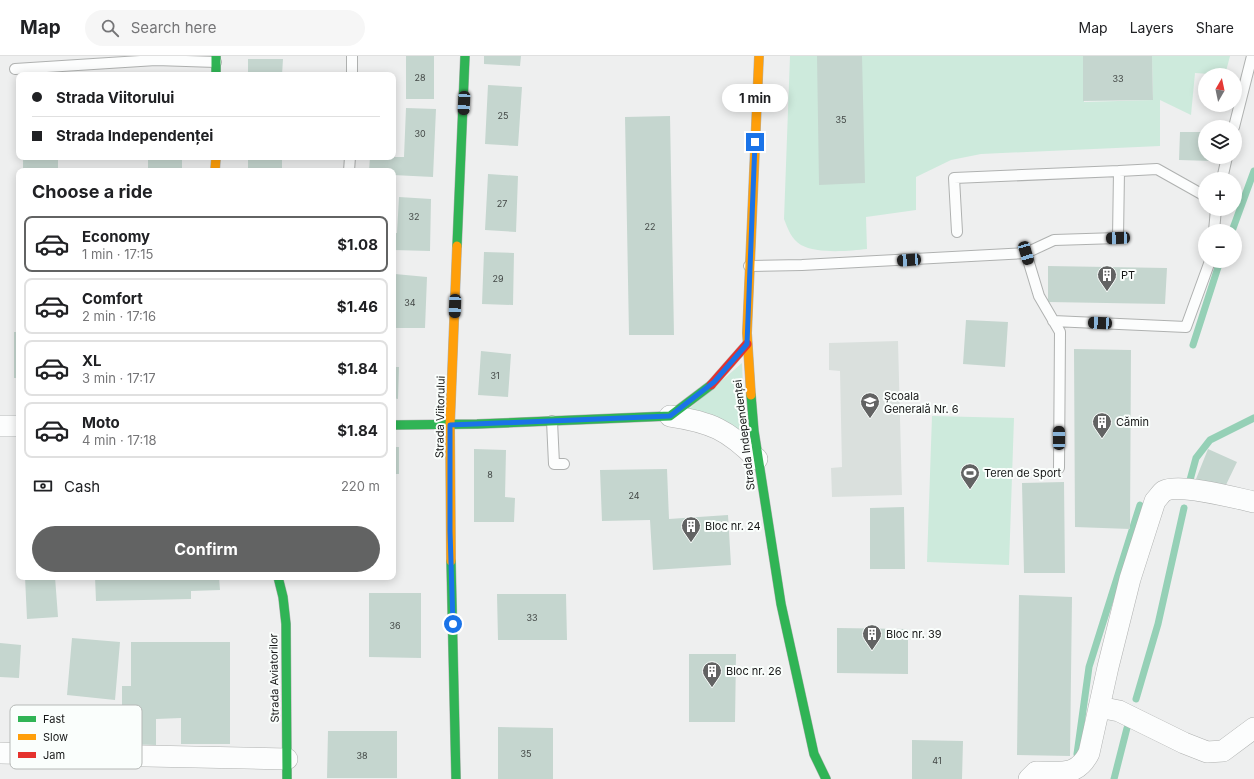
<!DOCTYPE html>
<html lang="en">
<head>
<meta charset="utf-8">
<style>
	:root { --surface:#fff; --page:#f6f6f6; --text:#202124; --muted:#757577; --line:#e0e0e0; --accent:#626363 }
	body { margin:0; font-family:Inter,sans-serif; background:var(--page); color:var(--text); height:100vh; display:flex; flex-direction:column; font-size:15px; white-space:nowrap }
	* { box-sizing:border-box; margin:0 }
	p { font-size:13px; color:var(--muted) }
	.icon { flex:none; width:22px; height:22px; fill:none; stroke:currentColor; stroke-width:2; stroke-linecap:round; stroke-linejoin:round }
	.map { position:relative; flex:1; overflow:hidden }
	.details { position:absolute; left:16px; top:112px; width:380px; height:412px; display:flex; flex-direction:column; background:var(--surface); border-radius:8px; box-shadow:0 2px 10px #0003 }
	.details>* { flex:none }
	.top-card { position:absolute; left:16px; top:16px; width:380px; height:88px; border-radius:8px; box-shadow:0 2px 10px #0003; display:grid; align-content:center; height:88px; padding:0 16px; background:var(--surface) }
	.needle { width:26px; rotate:9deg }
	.fabs { position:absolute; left:1198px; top:12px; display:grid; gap:8px }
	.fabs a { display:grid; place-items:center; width:44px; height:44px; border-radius:50%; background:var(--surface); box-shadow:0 2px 10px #0003; font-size:20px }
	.end { position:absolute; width:18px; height:18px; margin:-9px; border:5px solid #1a73e8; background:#fff; box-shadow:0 0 0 2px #fff }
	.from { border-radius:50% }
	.bubble { position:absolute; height:28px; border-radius:14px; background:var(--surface); box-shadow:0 2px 10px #0003; font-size:13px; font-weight:700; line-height:28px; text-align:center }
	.car { position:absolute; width:12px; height:24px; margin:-12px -6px; border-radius:5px; box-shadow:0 0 3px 1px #0007; background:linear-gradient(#222 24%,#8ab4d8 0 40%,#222 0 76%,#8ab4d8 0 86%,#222 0) }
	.top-card b { display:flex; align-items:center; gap:14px; height:38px; font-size:15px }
	.top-card b+b { border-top:1px solid var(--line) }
	.top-card i { width:10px; height:10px; background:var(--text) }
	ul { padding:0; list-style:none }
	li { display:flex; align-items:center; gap:12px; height:56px; margin:0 8px 6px; padding:0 8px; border:2px solid var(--line); border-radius:8px }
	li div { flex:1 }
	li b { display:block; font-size:15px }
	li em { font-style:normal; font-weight:700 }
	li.current { border-color:var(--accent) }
	li>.icon { width:36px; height:36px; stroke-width:1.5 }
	h2 { padding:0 16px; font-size:18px; line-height:48px }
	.pay { display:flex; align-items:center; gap:10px; height:44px; padding:0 16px; font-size:15px }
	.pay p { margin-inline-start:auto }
	.action { display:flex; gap:8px; margin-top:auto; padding:8px 16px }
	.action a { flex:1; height:46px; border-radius:24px; background:var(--accent); color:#fff; font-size:16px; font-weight:700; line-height:46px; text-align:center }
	header { display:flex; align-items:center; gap:24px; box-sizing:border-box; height:56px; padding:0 20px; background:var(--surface); border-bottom:1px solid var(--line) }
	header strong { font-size:19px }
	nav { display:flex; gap:22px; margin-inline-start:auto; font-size:14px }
	.search { width:280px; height:36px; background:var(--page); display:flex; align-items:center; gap:10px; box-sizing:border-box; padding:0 14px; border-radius:22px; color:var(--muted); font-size:15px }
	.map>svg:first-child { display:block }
	.built { fill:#dae0dd }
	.green { fill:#cdeadc }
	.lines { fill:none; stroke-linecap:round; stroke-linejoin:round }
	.stream { stroke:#95d0b6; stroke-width:7 }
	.building { fill:#c5d6cf }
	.lane-casing { stroke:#afb1b0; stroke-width:12 }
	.street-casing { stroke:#afb1b0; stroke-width:22 }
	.fast-casing { stroke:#afb1b0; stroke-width:10 }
	.slow-casing { stroke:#afb1b0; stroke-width:10 }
	.jam-casing { stroke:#afb1b0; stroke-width:10 }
	.lane { stroke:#fcfdfd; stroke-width:10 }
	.street { stroke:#fcfdfd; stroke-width:21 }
	.fast { stroke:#30b455; stroke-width:9 }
	.slow { stroke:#ff9f0a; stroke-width:9 }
	.jam { stroke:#e5322d; stroke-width:9 }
	.route { stroke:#1a73e8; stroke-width:5 }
	.labels { text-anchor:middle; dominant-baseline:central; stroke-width:4; stroke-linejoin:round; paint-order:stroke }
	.number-label { font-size:9px; fill:#424745 }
	.poi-label { font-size:11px; fill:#161717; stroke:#fafefc; text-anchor:start }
	.street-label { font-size:11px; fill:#161717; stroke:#fafefc }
	.key { fill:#fafefc; stroke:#b6b9b7; stroke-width:1 }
	.key-label { font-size:11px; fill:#161717 }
</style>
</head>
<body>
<header>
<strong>Map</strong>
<div class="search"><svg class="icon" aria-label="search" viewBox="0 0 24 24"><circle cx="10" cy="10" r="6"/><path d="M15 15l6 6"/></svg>Search here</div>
<nav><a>Map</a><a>Layers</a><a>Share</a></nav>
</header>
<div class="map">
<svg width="1254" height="723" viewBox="0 0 1254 723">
	<rect width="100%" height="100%" fill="#eeefef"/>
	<path class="built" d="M 898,285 L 902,439 L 832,441 L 831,412 L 842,411 L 840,315 L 829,314 L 829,287 Z"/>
	<path class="green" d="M 790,0 L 1083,0 L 1084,46 L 1153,44 L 1152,0 L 1230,0 L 1225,19 L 1195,17 L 1191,59 L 1160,44 L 1160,90 L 981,98 L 951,104 L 916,121 L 916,154 L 866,161 L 867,193 C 850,195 817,198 801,189 C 791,183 788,173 784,163 Z
		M 742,307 L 745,378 L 689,353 Z
		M 932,360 L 1014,362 L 1009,509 L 927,506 Z"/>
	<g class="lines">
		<path class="stream" d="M 1232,175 L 1254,115
			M 1193,289 L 1220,205
			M 1190,424 L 1196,402 L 1210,384 L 1254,362
			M 1136,643 L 1158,568 L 1184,452
			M 1077,698 L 1089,611 L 1140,449
			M 1114,723 L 1127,672"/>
	</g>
	<path class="building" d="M 406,0 L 434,0 L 434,43 L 406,43 Z
		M 484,0 L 521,0 L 520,10 L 484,8 Z
		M 817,0 L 862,0 L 865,127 L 819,129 Z
		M 1083,0 L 1152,0 L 1153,44 L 1083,45 Z
		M 248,3 L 283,3 L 282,19 L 248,19 Z
		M 488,29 L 522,31 L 518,90 L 485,88 Z
		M 406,52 L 436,53 L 433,121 L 393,119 L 393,115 L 369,115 L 370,101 L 404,101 Z
		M 670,60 L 674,279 L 629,279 L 625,61 Z
		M 1180,76 L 1205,76 L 1205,101 L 1212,101 L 1212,105 L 1179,104 Z
		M 23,101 L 58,101 L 58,115 L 23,115 Z
		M 148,101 L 182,101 L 182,115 L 148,115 Z
		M 248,101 L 282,101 L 282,114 L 248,113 Z
		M 488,118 L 518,120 L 516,176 L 485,174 Z
		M 399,141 L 431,143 L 430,195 L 393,194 L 393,177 L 397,177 Z
		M 484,196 L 514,197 L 513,249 L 482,248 Z
		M 1048,210 L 1167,212 L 1165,248 L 1048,246 Z
		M 395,218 L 427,221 L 425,272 L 394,272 Z
		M 966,264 L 1008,266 L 1005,311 L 963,308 Z
		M 14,276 L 19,276 L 19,322 L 14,322 Z
		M 1074,293 L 1131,294 L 1130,473 L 1075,471 Z
		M 481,295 L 511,298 L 508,341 L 478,339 Z
		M 393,311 L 399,311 L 398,343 L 393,342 Z
		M 393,391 L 399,391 L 399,418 L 393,418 Z
		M 474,393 L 506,394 L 505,441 L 515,442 L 514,466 L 474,466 Z
		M 1208,393 L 1237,406 L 1224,433 L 1196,423 Z
		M 667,413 L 669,463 L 728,459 L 731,509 L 653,514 L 650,464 L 602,465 L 600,414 Z
		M 1064,426 L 1065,517 L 1024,517 L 1022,427 Z
		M 904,451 L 905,513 L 870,513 L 870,452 Z
		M 25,521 L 55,521 L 58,561 L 27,563 Z
		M 95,521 L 219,521 L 220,534 L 191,535 L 191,543 L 96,545 Z
		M 369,537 L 421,537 L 421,602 L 369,601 Z
		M 497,538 L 566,538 L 567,584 L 498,584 Z
		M 1019,539 L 1072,541 L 1070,700 L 1017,699 Z
		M 837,572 L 908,573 L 908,618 L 837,617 Z
		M 72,582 L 120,586 L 115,644 L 67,639 Z
		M 131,586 L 230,586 L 230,688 L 181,688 L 181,662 L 156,663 L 156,689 L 122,688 L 122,630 L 131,630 Z
		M 0,587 L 21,589 L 19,622 L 0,621 Z
		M 689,598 L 736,598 L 735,666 L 689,666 Z
		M 498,671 L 553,672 L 553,723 L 498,723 Z
		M 328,675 L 397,675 L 397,722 L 327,722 Z
		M 912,684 L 963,685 L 962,723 L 912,723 Z"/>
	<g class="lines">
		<g class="lane-casing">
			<path id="lane" d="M 15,13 L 156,4 L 216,6
				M 352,19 L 352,0
				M 1234,71 L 1252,0
				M 349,115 L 350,101
				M 1119,115 L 1157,113 L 1205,140
				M 1222,123 L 1227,101
				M 1214,175 L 1216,153
				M 1026,197 L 1039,240 L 1060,276 L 1059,412
				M 749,210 L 802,209 L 1026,197 L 1054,184 L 1118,182 L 1119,115 L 954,122 L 957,176
				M 1053,265 L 1186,271 L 1210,205
				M 552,365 L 554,408 L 564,408"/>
		</g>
		<g class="street-casing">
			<path id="street" d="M 670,360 C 711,366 728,374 757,403
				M 0,370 L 19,370
				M 1099,651 L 1119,655 L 1184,687 L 1207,696 L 1223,695 L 1254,672
				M 0,697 L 287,703
				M 1029,723 L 1036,716 C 1061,716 1077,721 1089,697 L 1108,611 L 1130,523 L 1155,445 C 1158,442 1161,437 1164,435 C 1179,427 1236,442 1254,446"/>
		</g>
		<g class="fast-casing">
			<path id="fast" d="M 216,0 L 216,19
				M 457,190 L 465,0
				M 751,339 L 754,375 L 781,548 L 814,698 L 826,723
				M 393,369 L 477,368 L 670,360 L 711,329
				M 451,505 L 456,723
				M 278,521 L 283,541 L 286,568 L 287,723"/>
		</g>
		<g class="slow-casing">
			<path id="slow" d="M 215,115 L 216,101
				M 751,339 L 747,277 L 759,0
				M 451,505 L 450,369 L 457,190"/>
		</g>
		<g class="jam-casing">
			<path id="jam" d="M 711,329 L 747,288"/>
		</g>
		<use href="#lane" class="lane"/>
		<use href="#street" class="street"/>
		<use href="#fast" class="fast"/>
		<use href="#slow" class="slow"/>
		<use href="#jam" class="jam"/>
	</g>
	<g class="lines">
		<path class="route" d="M 453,568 L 450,475 L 450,369 L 670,360 L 714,326 L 747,288 L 755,86"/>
	</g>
	<defs>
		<g id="building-pin" transform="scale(1)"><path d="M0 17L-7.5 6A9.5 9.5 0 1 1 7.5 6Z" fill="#626363" stroke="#fafefc"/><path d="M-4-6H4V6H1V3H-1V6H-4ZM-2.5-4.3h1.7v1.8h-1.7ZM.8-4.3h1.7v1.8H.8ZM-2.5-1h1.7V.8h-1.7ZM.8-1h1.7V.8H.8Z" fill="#fff"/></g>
		<g id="school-pin" transform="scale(1)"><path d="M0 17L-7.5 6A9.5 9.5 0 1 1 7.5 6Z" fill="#626363" stroke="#fafefc"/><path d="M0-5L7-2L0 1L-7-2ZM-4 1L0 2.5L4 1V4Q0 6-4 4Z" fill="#fff"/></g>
		<g id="stadium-pin" transform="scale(1)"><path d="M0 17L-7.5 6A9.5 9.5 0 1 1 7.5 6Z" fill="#626363" stroke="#fafefc"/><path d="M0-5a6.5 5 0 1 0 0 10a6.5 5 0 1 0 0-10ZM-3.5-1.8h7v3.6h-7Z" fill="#fff"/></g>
	</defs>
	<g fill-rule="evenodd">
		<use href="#building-pin" x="1107" y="219"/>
		<use href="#school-pin" x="870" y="346"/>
		<use href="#building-pin" x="1102" y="366"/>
		<use href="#stadium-pin" x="970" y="417"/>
		<use href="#building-pin" x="691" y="470"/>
		<use href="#building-pin" x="872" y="578"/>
		<use href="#building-pin" x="712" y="615"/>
	</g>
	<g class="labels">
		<g class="number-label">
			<text x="420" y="21">28</text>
			<text x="1118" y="22">33</text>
			<text x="503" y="59">25</text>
			<text x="841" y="63">35</text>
			<text x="420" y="77">30</text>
			<text x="502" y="147">27</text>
			<text x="414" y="160">32</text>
			<text x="650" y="170">22</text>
			<text x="498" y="222">29</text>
			<text x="410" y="246">34</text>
			<text x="495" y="319">31</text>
			<text x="490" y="418">8</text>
			<text x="634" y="439">24</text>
			<text x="532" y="561">33</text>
			<text x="395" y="569">36</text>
			<text x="526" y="697">35</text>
			<text x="362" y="699">38</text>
			<text x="937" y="704">41</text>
		</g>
		<g class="poi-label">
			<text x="1121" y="219">PT</text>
			<text x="884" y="340">Școala<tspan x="884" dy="13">Generală Nr. 6</tspan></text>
			<text x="1116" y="366">Cămin</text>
			<text x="984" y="417">Teren de Sport</text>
			<text x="705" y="470">Bloc nr. 24</text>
			<text x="886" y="578">Bloc nr. 39</text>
			<text x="726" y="615">Bloc nr. 26</text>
		</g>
		<g class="street-label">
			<text transform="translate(440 361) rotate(-89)">Strada Viitorului</text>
			<text transform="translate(744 379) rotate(-97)">Strada Independenței</text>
			<text transform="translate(274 622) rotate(-91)">Strada Aviatorilor</text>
		</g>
	</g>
	<rect x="10" y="649" width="132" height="64" rx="6" class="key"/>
	<rect x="18" y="660" width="18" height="6" fill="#30b455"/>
	<rect x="18" y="678" width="18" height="6" fill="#ff9f0a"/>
	<rect x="18" y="696" width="18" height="6" fill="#e5322d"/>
	<g class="key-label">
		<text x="43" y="667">Fast</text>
		<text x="43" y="685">Slow</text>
		<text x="43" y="703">Jam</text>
	</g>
</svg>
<div class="fabs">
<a><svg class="needle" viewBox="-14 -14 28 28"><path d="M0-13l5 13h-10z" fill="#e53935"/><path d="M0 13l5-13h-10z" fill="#757577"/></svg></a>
<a><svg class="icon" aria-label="layers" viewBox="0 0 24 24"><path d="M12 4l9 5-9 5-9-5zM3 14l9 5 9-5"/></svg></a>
<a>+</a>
<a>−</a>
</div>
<i class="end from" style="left:453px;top:568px"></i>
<i class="end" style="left:755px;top:86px"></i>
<div class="bubble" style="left:722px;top:28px;width:66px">1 min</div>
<i class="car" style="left:464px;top:47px;rotate:183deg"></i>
<i class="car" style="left:1118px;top:182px;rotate:268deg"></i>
<i class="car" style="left:1026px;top:197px;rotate:164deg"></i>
<i class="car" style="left:909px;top:204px;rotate:266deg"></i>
<i class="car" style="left:455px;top:250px;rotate:182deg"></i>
<i class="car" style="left:1100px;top:267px;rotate:273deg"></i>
<i class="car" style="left:1059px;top:382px;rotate:0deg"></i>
<div class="top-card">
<b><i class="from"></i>Strada Viitorului</b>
<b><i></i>Strada Independenței</b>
</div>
<section class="details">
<h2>Choose a ride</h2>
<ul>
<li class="current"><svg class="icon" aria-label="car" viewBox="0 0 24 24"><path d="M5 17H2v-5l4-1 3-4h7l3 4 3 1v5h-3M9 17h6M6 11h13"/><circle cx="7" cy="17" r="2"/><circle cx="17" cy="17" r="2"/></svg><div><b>Economy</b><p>1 min · 17:15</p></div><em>$1.08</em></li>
<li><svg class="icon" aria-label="car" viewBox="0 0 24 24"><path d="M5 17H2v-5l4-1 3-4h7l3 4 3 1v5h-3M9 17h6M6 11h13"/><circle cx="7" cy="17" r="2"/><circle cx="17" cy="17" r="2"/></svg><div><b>Comfort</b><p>2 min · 17:16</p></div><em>$1.46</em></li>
<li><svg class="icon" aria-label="car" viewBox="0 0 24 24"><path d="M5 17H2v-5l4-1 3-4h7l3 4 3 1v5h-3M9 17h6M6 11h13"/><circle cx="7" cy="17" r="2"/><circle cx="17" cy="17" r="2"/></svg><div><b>XL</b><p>3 min · 17:17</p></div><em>$1.84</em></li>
<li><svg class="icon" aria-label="car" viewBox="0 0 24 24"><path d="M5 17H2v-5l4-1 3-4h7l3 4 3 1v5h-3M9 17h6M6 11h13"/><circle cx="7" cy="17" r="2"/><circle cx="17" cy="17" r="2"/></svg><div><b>Moto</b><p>4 min · 17:18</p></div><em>$1.84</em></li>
</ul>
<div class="pay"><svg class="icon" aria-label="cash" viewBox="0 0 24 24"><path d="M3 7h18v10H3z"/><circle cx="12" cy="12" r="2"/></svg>Cash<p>220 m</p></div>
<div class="action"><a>Confirm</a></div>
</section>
</div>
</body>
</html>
